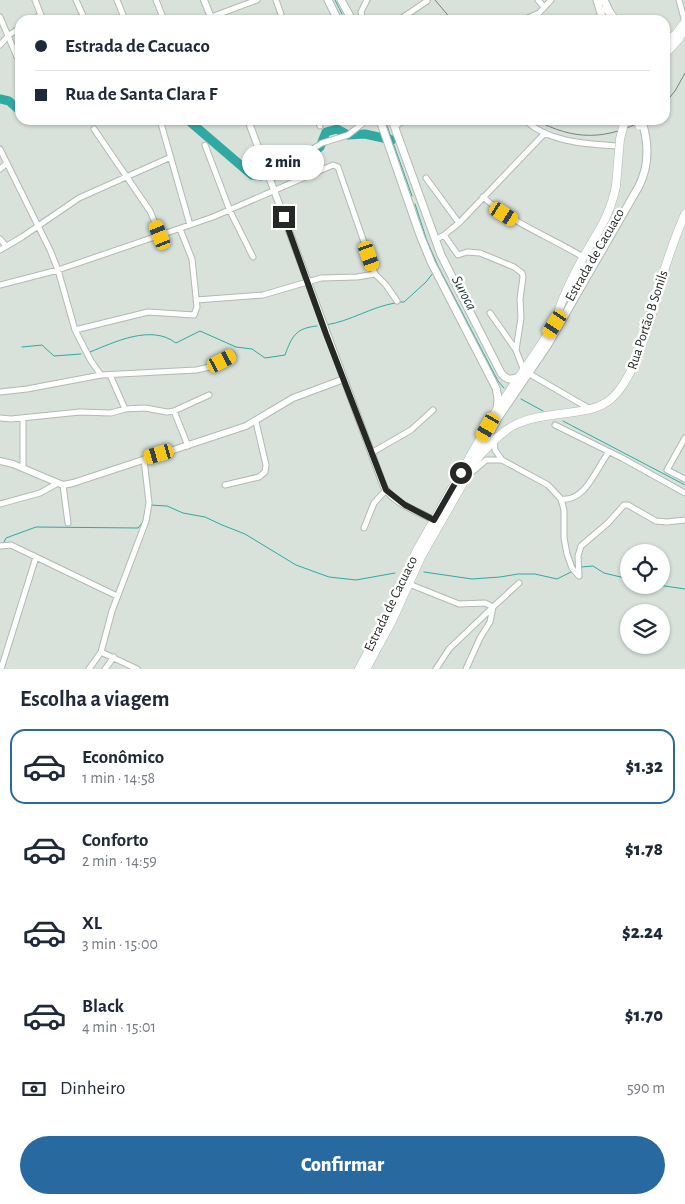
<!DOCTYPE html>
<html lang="pt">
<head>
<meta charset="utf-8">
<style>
	:root { --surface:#fff; --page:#f2f2f3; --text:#1f2937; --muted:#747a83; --line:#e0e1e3; --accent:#28699f }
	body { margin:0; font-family:"Alegreya Sans",sans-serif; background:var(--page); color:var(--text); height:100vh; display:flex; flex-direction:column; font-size:19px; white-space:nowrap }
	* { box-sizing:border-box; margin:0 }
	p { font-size:16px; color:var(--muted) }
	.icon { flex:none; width:28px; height:28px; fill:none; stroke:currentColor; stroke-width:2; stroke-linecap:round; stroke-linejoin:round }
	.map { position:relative; height:669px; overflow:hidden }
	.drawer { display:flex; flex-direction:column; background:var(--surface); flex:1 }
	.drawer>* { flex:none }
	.guide { position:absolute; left:15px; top:15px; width:655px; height:110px; border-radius:15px; box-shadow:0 1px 4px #0004; display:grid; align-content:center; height:110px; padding:0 20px; background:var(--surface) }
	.tools { position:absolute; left:620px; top:544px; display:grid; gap:10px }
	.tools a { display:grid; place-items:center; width:50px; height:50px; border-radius:50%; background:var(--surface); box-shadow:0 1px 4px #0004; font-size:25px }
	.end { position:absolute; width:22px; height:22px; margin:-11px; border:6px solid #252825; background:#fff; box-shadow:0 0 0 2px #fff }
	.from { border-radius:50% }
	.bubble { position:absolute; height:35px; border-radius:18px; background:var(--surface); box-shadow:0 1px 4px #0004; font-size:16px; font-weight:800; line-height:35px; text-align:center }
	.car { position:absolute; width:15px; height:30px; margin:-15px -8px; border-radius:6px; box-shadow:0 0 4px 1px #0007; background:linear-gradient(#f5c518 24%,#345 0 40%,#f5c518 0 76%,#345 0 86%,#f5c518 0) }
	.guide b { display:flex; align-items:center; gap:18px; height:48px; font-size:19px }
	.guide b+b { border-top:1px solid var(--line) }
	.guide i { width:12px; height:12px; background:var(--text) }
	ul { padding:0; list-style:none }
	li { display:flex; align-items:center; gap:15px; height:75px; margin:0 10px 8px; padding:0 10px; border:2px solid transparent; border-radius:15px }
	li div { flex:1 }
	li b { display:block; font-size:19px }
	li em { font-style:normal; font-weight:800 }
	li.current { border-color:var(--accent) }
	li>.icon { width:45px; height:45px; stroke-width:1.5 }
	h2 { padding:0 20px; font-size:22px; line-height:60px }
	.pay { display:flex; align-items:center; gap:12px; height:55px; padding:0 20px; font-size:19px }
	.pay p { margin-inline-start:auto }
	.cta { display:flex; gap:10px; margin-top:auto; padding:10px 20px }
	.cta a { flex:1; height:58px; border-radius:30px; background:var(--accent); color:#fff; font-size:20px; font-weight:800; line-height:58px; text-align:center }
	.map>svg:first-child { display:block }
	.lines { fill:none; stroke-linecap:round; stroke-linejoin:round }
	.stream { stroke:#31a9a3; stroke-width:1 }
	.river { stroke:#31a9a3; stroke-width:9 }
	.minor-casing { stroke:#b1bab3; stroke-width:7 }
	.tertiary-casing { stroke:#b1bab3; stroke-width:8 }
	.secondary-casing { stroke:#b1bab3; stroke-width:9 }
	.primary-casing { stroke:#b1bab3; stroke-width:9 }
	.minor { stroke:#fff; stroke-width:5 }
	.tertiary { stroke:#fff; stroke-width:6 }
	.secondary { stroke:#fff; stroke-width:7 }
	.primary { stroke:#fff; stroke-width:8 }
	.rail { stroke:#7a807b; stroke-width:1 }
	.secondary-bridge-casing { stroke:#b1bab3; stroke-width:9; stroke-linecap:butt }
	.primary-bridge-casing { stroke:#b1bab3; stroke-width:9; stroke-linecap:butt }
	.secondary-bridge { stroke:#fff; stroke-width:7 }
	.primary-bridge { stroke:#fff; stroke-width:8 }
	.route { stroke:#252825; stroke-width:6 }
	.labels { text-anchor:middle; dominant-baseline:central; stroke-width:5; stroke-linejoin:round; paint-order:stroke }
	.street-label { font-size:14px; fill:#252825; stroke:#fff }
	.water-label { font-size:15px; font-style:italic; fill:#233c3a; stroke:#fff }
</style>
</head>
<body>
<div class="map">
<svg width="685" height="669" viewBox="0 0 685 669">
	<rect width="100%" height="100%" fill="#d8e1da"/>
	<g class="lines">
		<path class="stream" d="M 335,0 L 342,14
			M 385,120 L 412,196
			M 415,204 L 427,241 L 438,266 L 498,381 L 504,388
			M 399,302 L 404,302 L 426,282 L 433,273
			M 326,325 C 351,321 371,307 395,303
			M 22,347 L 42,345 L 54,356 L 81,354
			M 90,352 C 115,342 151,324 176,343 L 200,331 L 236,347 L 252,349 L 265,358 L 285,355 C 292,336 296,328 317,326
			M 521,399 L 543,411
			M 563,421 L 685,485
			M 150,505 L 167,506 L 183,513 L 205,517 L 222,525 L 245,534 L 296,565 L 329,577 L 356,580 L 395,573
			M 3,544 L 6,538 L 36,527 L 138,528 L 143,522 L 146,510
			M 581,567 L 593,566 L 604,573 L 629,579
			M 424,572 L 472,579 L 500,577 L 518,574 L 535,574 L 557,579 L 573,571
			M 658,585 L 685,589"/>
		<path class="river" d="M 0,99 L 9,101 L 20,111
			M 188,120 L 252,175 L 261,176
			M 274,176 L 302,161 L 320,147 L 326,132 L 337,129 L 348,135 L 365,134 L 392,140"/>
		<g class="minor-casing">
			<path id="minor" d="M 35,0 L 43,20
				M 76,0 L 85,20
				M 117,0 L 125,20
				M 156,0 L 164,20
				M 276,0 L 283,20
				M 538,0 L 544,7
				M 679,0 L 685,22
				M 0,17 L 17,57
				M 32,20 L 41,15
				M 153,20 L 163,17
				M 203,20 L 257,0
				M 363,20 L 361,12 L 367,0
				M 399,20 L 427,1
				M 523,20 L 539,13 L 551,0
				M 0,45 L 9,35 L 20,28
				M 160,120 L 190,225
				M 318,120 L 320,126
				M 525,120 C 549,143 588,144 619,146
				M 394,127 L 405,120
				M 94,129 L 150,211 L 160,235
				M 205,145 L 230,211 L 253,257
				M 0,149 L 50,250 L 58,270 L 75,330 L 91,361 L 101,375
				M 0,169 L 7,163
				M 267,171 L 292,162 L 322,143 L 348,135 L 367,120
				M 426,178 L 459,223
				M 483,197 C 512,223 550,237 583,257
				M 444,235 L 458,255 L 467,252 L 480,253 L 514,267 L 522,273 L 523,277 L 520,299 L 521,318 L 516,350
				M 0,239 L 6,246
				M 435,240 L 444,235 L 459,223 L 545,133
				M 0,250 L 22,237 L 79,198 L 171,157
				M 0,285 L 58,270 L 213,217 L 333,165 L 338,167 L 339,170 L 375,274 L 386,285 L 397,301
				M 196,300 L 263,295 L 321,278 L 357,277 L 375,274
				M 490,313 L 516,350 L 524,371
				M 75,330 L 148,312 L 194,315 L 197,307 L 192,259 L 180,229
				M 528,373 L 590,409
				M 110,375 L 125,409
				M 0,392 L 27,389 L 101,375 L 196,370 L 210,367 L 233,355
				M 174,411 L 209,395
				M 0,418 L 11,419 L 80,412 L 111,413 L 125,409 L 145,408 L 167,412 L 174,411 L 188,446
				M 555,425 L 622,458 L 685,493
				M 685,438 L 667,470 L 685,479
				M 494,439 L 495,450 L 502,460 L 548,485 L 561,499 L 564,510 L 564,538 L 567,554 L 572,568 L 579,576
				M 371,453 L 411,430 L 433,410
				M 23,468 L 23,418
				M 472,472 L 486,460 L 502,460
				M 63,485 L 68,523
				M 225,485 L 259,477 L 265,472 L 266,465 L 256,422
				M 561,499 C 586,502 596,468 609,452
				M 0,504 L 40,493 L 58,483
				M 364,528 L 374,503 L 386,490
				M 0,546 L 11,545 L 117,596
				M 579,576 L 578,556 L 581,546 L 608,523 L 624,505 L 628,505 L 656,521 L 667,522 L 685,520
				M 409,584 L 459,604 L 485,603 L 493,607 L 519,583
				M 101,652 L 137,669
				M 1,669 L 36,557
				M 89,669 L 101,652 L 112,611 L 146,521 L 149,503 L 144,459
				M 105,669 L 114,657
				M 436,669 L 449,649 L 493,607
				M 466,669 L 480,638 L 490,622 L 493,607"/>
		</g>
		<g class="tertiary-casing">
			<path id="tertiary" d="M 204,0 L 212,20
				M 248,120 L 384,487 C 395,504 417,511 434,520
				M 0,461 L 13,464 L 58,483 L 63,485 L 73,483 L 246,426 L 293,398 L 344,379"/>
		</g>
		<g class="secondary-casing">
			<path id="secondary" d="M 328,0 L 338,20
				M 341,0 L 352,20
				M 597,0 L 603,20
				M 604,0 L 610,13
				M 380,120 L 420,235 L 431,262 L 496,388 L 498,398 L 497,410
				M 392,120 L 441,255 L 501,373 C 506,380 512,381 520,376
				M 465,480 L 498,418 L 547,346 L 639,186 C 649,166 649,146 643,125"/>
		</g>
		<g class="primary-casing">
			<path id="primary" d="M 607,9 L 615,20
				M 665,42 L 676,34 L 685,22
				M 665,54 L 679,39 L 685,28
				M 476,460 C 508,422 519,419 567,413 C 581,411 595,410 607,402 C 637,382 654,306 664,271 C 670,252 677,232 685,214
				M 359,669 L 387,617 L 417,550 L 434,520 L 496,411 L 555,324 C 560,301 572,278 584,256 C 598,231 610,216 616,186
				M 366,669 L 391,623 L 421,557 L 465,480"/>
		</g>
		<use href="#minor" class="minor"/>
		<use href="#tertiary" class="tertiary"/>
		<use href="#secondary" class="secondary"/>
		<use href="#primary" class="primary"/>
		<path class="rail" d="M 435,0 L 452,20
			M 665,103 L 675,91 L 685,73
			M 536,120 C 574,141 607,140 644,120"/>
		<g class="secondary-bridge-casing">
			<path id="secondary-bridge" d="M 637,120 L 639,126"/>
		</g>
		<g class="primary-bridge-casing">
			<path id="primary-bridge" d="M 616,186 L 620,139 L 625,120"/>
		</g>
		<use href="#secondary-bridge" class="secondary-bridge"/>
		<use href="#primary-bridge" class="primary-bridge"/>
	</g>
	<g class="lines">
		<path class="route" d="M 284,217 L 326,334 L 386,490 L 405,505 L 434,520 L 461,473"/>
	</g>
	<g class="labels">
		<g class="street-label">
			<text transform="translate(595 255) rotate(-60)">Estrada de Cacuaco</text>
			<text transform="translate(648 320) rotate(-72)">Rua Portão B Sonils</text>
			<text transform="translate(391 604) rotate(-64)">Estrada de Cacuaco</text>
		</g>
		<g class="water-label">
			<text transform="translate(464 293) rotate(62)">Suroca</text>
		</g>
	</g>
</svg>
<div class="tools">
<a><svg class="icon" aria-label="locate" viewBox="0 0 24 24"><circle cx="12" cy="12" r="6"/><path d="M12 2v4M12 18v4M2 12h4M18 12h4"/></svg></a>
<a><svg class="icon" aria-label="layers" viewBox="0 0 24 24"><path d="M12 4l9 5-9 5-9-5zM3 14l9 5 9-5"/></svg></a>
</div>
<i class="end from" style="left:461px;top:473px"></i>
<i class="end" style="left:284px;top:217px"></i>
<div class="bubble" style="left:242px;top:145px;width:82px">2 min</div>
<i class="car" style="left:504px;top:214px;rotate:122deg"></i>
<i class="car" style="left:160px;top:235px;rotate:338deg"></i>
<i class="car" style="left:369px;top:256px;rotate:161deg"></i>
<i class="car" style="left:555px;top:324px;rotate:213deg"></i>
<i class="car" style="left:222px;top:361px;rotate:63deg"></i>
<i class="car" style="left:488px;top:427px;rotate:210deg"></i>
<i class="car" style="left:159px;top:454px;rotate:254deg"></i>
<div class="guide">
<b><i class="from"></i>Estrada de Cacuaco</b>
<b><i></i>Rua de Santa Clara F</b>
</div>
</div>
<section class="drawer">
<h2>Escolha a viagem</h2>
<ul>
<li class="current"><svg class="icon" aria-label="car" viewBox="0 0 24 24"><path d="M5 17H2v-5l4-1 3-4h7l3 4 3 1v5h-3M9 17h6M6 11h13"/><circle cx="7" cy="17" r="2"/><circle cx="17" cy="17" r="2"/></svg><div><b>Econômico</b><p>1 min · 14:58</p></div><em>$1.32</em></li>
<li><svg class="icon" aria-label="car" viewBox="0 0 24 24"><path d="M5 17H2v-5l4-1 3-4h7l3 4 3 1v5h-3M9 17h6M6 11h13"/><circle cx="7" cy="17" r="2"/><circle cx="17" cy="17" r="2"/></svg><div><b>Conforto</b><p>2 min · 14:59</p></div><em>$1.78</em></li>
<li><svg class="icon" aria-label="car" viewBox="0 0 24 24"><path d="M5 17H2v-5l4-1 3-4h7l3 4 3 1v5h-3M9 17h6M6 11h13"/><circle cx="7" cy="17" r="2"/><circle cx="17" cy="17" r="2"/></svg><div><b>XL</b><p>3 min · 15:00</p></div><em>$2.24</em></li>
<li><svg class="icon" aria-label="car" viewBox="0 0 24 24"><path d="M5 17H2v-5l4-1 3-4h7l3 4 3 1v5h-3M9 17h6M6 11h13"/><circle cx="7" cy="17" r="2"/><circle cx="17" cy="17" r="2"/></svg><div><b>Black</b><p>4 min · 15:01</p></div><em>$1.70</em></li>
</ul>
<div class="pay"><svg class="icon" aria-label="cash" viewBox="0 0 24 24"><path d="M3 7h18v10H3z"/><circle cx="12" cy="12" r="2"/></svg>Dinheiro<p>590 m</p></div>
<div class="cta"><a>Confirmar</a></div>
</section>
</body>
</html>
